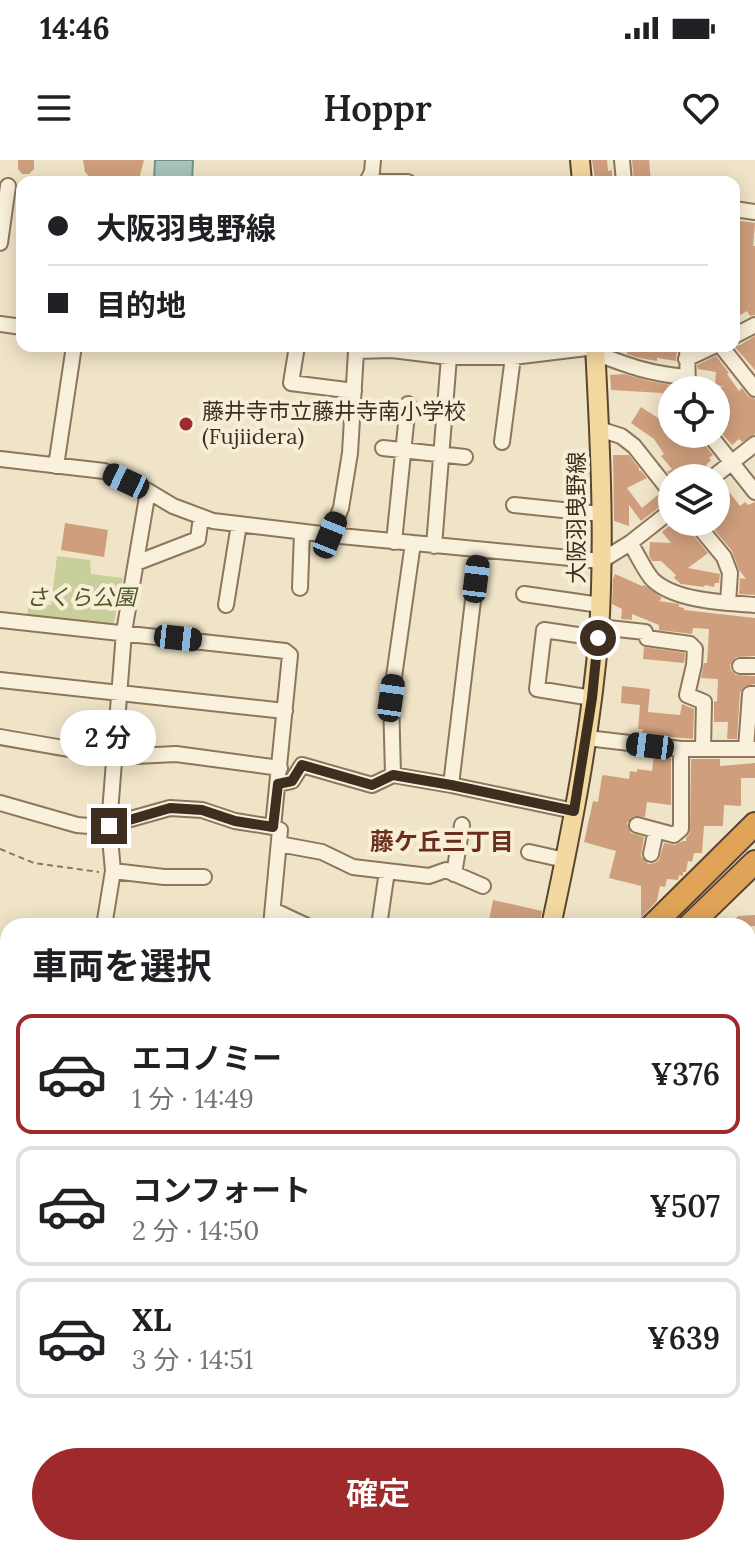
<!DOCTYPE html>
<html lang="ja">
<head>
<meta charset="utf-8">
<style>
	:root { --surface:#fff; --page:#f6f6f6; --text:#202124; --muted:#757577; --line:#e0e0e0; --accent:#9e2a2b }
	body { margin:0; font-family:Lora,"Noto Sans JP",serif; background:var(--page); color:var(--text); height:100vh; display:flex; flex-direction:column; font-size:30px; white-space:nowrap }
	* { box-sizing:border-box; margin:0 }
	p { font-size:26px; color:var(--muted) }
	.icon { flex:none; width:44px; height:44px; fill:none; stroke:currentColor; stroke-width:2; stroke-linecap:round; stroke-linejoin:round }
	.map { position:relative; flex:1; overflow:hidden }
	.drawer { position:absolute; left:0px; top:758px; width:756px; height:638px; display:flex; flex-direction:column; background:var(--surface); border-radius:24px 24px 0 0; box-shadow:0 4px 20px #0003 }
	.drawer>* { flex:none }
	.banner { position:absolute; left:16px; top:16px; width:724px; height:176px; border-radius:16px; box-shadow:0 4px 20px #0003; display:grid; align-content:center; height:176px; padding:0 32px; background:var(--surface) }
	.fabs { position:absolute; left:658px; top:216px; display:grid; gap:16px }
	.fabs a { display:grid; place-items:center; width:72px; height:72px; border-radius:50%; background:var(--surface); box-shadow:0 4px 20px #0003; font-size:40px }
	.end { position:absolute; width:36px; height:36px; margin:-18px; border:10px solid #3d2e20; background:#fff; box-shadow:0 0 0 4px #fff }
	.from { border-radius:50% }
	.bubble { position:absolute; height:56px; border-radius:28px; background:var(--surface); box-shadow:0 4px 20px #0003; font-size:26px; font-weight:600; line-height:56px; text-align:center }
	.car { position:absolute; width:24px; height:48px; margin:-24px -12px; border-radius:10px; box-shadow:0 0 6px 2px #0007; background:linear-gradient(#222 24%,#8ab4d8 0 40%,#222 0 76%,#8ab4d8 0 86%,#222 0) }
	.banner b { display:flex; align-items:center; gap:28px; height:76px; font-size:30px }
	.banner b+b { border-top:2px solid var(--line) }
	.banner i { width:20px; height:20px; background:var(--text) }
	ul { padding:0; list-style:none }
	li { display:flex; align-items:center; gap:24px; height:120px; margin:0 16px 12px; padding:0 16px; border:4px solid var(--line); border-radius:16px }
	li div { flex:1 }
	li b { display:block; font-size:30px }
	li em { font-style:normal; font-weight:600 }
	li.current { border-color:var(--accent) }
	li>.icon { width:72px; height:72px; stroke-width:1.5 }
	h2 { padding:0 32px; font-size:36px; line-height:96px }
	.action { display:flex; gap:16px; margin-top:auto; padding:16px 32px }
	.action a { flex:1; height:92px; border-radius:48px; background:var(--accent); color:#fff; font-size:32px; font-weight:600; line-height:92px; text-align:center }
	.status { display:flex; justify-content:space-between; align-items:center; height:56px; padding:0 40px; background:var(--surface); direction:ltr }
	.status svg { height:22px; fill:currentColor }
	header { display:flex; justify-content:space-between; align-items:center; height:104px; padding:0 32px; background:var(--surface); font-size:36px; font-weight:600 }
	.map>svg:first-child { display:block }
	.green { fill:#c9cf9b }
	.water { fill:#a9c4bc; stroke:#6f938a; stroke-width:2 }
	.building { fill:#cf9f7d }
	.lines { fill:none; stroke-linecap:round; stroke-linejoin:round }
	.minor-casing { stroke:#8d765c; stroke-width:18 }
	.major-casing { stroke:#5b4430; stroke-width:22 }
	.highway-casing { stroke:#5b4430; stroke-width:26 }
	.path { stroke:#8d765c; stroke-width:2; stroke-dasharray:6 4; stroke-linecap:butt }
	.minor { stroke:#faf1dc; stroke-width:14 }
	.major { stroke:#f3d9a0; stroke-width:18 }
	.highway { stroke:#e0a458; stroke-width:22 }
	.route { stroke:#3d2e20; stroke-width:10 }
	.poi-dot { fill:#9e2a2b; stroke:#f7eed8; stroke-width:3 }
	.labels { text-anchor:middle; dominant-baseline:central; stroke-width:8; stroke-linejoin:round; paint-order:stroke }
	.poi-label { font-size:22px; fill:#3d2e20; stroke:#f7eed8; text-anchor:start }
	.street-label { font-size:22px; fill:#3d2e20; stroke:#f7eed8 }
	.park-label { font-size:22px; font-style:italic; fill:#4d5a26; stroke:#f7eed8 }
	.neighbourhood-label { font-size:24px; font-weight:bold; fill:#6b2e1e; stroke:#f7eed8 }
</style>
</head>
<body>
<div class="status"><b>14:46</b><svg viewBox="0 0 49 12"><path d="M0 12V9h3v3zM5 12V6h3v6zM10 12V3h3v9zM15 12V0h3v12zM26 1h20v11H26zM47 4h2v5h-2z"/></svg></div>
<header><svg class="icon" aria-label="menu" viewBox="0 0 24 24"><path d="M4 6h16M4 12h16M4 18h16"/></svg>Hoppr<svg class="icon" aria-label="heart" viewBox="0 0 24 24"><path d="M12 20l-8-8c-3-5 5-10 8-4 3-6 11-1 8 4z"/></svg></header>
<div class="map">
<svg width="755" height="1395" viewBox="0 0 755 1395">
	<rect width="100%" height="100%" fill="#f0e4c8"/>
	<path class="green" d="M 57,396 L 90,400 L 91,414 L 123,418 L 113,467 L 27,457 L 28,446 L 51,445 Z
		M 755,814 L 755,914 L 748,916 L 748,818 Z
		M 755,1074 L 755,1252 L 748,1243 L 748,1077 Z"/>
	<path class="water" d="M 155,0 L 193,0 L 192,22 L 154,22 Z
		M 755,782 L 755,832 L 748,830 L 748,783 Z
		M 755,898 L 755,936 L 748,936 L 748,903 Z"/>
	<path class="building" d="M 18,0 L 34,0 L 34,9 L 29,14 L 22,14 L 18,9 Z
		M 83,0 L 144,0 L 139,19 L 134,22 L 94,21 L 85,12 Z
		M 592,0 L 607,0 L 608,11 L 612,10 L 612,22 L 598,22 L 598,19 L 595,19 Z
		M 632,0 L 649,0 L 651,22 L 634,22 Z
		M 734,60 L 755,63 L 753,86 L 755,86 L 755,155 L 750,156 L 747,151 L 734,159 L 734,142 L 739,139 L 734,129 Z
		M 755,176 L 755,210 L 734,186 L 740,185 Z
		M 628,186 L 677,187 L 676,201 L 657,198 L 657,201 L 639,198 L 627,194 Z
		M 716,196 L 729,213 L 727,214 L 739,231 L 742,228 L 748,236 L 755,239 L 755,274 L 742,282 L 739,279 L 732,285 L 716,267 L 716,228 L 724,227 L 715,224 L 716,212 L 698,209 L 697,205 Z
		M 624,214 L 649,221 L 676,226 L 676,230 L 672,230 L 672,259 L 670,260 L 662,233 L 611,230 L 610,215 Z
		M 641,247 L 672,267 L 672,274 L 699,274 L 701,280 L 713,295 L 709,298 L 711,300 L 706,305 L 707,307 L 691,318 L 672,318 L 667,312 L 672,309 L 661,296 L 664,294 L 654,279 L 631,263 Z
		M 613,295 L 629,295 L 639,308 L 639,311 L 641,311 L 647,318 L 627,328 L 642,348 L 659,334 L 666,342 L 641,361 L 629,345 L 629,366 L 614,361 Z
		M 727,329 L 740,346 L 745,342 L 748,345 L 755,342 L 755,435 L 739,434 L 740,418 L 746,419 L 739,410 L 732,391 L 708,362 L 716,362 L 716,334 Z
		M 674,362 L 685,362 L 687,368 L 708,393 L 688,408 L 720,414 L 719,423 L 715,423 L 714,427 L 705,425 L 704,427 L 681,424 L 674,418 L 676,415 L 661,401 L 652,401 L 649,396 L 650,382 L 671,383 L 662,372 Z
		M 65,363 L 108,370 L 104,397 L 61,390 Z
		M 615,414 L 642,426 L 644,425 L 662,438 L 659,441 L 679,444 L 679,447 L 684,448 L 684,450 L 755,458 L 755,496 L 736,497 L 730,505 L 731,510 L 736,515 L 755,516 L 755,524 L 745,526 L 740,533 L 737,579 L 727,579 L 728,562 L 714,562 L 714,541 L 717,542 L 718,519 L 701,518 L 704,503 L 707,503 L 709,469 L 693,468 L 692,474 L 659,470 L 659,465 L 632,454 L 632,460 L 621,459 L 622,449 L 612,444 L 613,419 Z
		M 644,487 L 685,493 L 684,503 L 643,499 Z
		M 622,526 L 650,529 L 648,552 L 680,555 L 682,544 L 694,549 L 693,579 L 642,574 L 643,569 L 638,569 L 640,545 L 621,543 Z
		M 654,596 L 671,598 L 671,645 L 647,642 L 645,657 L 634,656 L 627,663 L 631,673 L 644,677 L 641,696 L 648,704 L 655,703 L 659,700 L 664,683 L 675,685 L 683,681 L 686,681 L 686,678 L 690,673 L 691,599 L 720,599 L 720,606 L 755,603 L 755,618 L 741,618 L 741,646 L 724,645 L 723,666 L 704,666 L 702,693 L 694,693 L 692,702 L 688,701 L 686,712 L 683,712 L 683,716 L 679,715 L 678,720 L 667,719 L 665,727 L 660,726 L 657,741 L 641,758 L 641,726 L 609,718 L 616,691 L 584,682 L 593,641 L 598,642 L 602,616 L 604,615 L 629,619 L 630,611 L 637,612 L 637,609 L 652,611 Z
		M 493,740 L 542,751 L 539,766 L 488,766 Z
		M 755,755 L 755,766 L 728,766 L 738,756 Z"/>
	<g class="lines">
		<g class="minor-casing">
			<path id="minor" d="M 622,0 L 624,22
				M 367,22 L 372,12 L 373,0
				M 379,22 L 408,22
				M 734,49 L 755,52
				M 0,83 L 8,26
				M 0,164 L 22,167
				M 734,176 L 755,165
				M 297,186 L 291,223 L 354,231
				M 357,186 L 356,191 L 392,190 L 449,197 L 513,197 L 595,187
				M 687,186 L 688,230
				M 721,186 L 755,229
				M 595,193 C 629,206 650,214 687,217
				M 686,199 L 714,186
				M 599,269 L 621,276 L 634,286 L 672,334
				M 709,274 L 755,332
				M 502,282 L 513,197
				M 383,288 L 465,297
				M 0,299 L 104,311 L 148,331 L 173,346 L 213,361 L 330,375 L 601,401 L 630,383 L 672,350
				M 56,306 L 74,186
				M 712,318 L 755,284
				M 514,345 L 601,354
				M 695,362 L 724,397 L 730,413 L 728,443
				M 330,375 L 341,348 L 350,293 L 356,191
				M 394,382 L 408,244
				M 630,383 C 637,393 645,412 653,420 C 675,441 726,443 755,445
				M 434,386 L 449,197
				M 136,403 L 198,379 L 201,357
				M 300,428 L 302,372
				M 524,434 L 600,445
				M 226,445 L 239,364
				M 0,460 L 285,491 L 290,495 L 273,667 L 280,670 L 271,766
				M 599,467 L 645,472 L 647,478 L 690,484 L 695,489 L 694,505 L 687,535 L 704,542 L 703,589
				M 740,506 L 755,506
				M 0,520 L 285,551
				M 592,538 L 537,529 L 544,470 L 598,478
				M 0,577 L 115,597 L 176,594 L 280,608
				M 587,578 L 681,589 L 755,589
				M 746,589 L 750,534 L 755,534
				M 393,615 L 391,538 L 413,383
				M 278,624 L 292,621 L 302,605 L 372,625 L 393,615 L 451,625 L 574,651
				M 451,625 L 479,390
				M 0,643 L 77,665 L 102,667 L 170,648 L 202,650 L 235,661 L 273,667
				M 637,665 L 674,675 L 681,669 L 681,589
				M 279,684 L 322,692 L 353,707 L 429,716 L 446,710 L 483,726
				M 529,692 L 565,700
				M 651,694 L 656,670
				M 113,711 L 164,717 L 204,717
				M 454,714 L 462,665
				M 273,750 L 307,766
				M 104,766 L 113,711 L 109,666 L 124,472 L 148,331
				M 379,766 L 387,711
				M 0,861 L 8,864
				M 0,1246 L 8,1245
				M 4,1304 L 8,1258
				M 748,1324 L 755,1325
				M 5,1377 L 8,1377
				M 425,1388 L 457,1395
				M 51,1395 L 52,1388
				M 518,1395 L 521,1388
				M 561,1395 L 563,1388
				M 614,1395 L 616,1388
				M 670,1395 L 671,1388
				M 753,1395 L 755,1373"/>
		</g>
		<g class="major-casing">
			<path id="major" d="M 580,0 L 582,22
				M 551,766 C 572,669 591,571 599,472 C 605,377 600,281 595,186
				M 0,1002 L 8,1000
				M 748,1008 L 755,1008"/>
		</g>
		<g class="highway-casing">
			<path id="highway" d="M 652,766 L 755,664
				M 689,766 L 755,702
				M 270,1395 L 275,1388
				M 303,1395 L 307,1388
				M 321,1395 L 325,1388"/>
		</g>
		<path class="path" d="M 0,689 L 34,703 L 99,712
			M 748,1109 L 755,1103
			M 748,1201 L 755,1203"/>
		<use href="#minor" class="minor"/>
		<use href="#major" class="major"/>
		<use href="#highway" class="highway"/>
	</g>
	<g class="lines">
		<path class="route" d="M 109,666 L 170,648 L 202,650 L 235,661 L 273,667 L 278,624 L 292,621 L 302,605 L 372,625 L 393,615 L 451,625 L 574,651 L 592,538 L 598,478"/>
	</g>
	<circle class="poi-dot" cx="186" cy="264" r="8"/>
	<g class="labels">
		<g class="poi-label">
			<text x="202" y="251">藤井寺市立藤井寺南小学校<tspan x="202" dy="25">(Fujiidera)</tspan></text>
		</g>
		<g class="street-label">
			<text transform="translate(576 358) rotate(-90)">大阪羽曳野線</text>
		</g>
		<g class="park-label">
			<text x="81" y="437">さくら公園</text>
		</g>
		<g class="neighbourhood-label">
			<text x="442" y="681">藤ケ丘三丁目</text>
		</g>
	</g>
</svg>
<div class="fabs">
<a><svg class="icon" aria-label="locate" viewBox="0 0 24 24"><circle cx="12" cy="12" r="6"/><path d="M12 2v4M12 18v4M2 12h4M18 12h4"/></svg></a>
<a><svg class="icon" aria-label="layers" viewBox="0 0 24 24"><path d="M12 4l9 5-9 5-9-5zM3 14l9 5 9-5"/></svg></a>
</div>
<i class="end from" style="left:598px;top:478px"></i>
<i class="end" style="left:109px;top:666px"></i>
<div class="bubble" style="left:60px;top:550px;width:96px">2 分</div>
<i class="car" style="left:126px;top:321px;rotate:295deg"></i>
<i class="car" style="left:330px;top:375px;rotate:22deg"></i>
<i class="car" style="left:476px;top:419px;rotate:7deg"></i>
<i class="car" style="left:178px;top:478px;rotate:96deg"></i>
<i class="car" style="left:391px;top:538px;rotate:8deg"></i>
<i class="car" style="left:650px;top:586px;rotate:277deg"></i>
<div class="banner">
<b><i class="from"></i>大阪羽曳野線</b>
<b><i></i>目的地</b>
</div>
<section class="drawer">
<h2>車両を選択</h2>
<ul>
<li class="current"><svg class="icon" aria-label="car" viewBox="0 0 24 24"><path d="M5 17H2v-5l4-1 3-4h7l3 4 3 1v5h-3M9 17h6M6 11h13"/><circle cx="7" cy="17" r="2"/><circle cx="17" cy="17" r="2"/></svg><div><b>エコノミー</b><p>1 分 · 14:49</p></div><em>¥376</em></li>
<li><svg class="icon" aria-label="car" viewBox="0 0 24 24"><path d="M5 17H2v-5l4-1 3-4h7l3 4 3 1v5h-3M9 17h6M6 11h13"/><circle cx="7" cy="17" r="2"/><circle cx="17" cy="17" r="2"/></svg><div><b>コンフォート</b><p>2 分 · 14:50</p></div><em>¥507</em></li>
<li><svg class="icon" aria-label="car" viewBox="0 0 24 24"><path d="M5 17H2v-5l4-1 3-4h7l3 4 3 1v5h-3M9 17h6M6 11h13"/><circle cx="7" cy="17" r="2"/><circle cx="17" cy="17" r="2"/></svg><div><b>XL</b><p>3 分 · 14:51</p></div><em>¥639</em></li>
</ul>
<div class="action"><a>確定</a></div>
</section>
</div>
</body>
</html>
